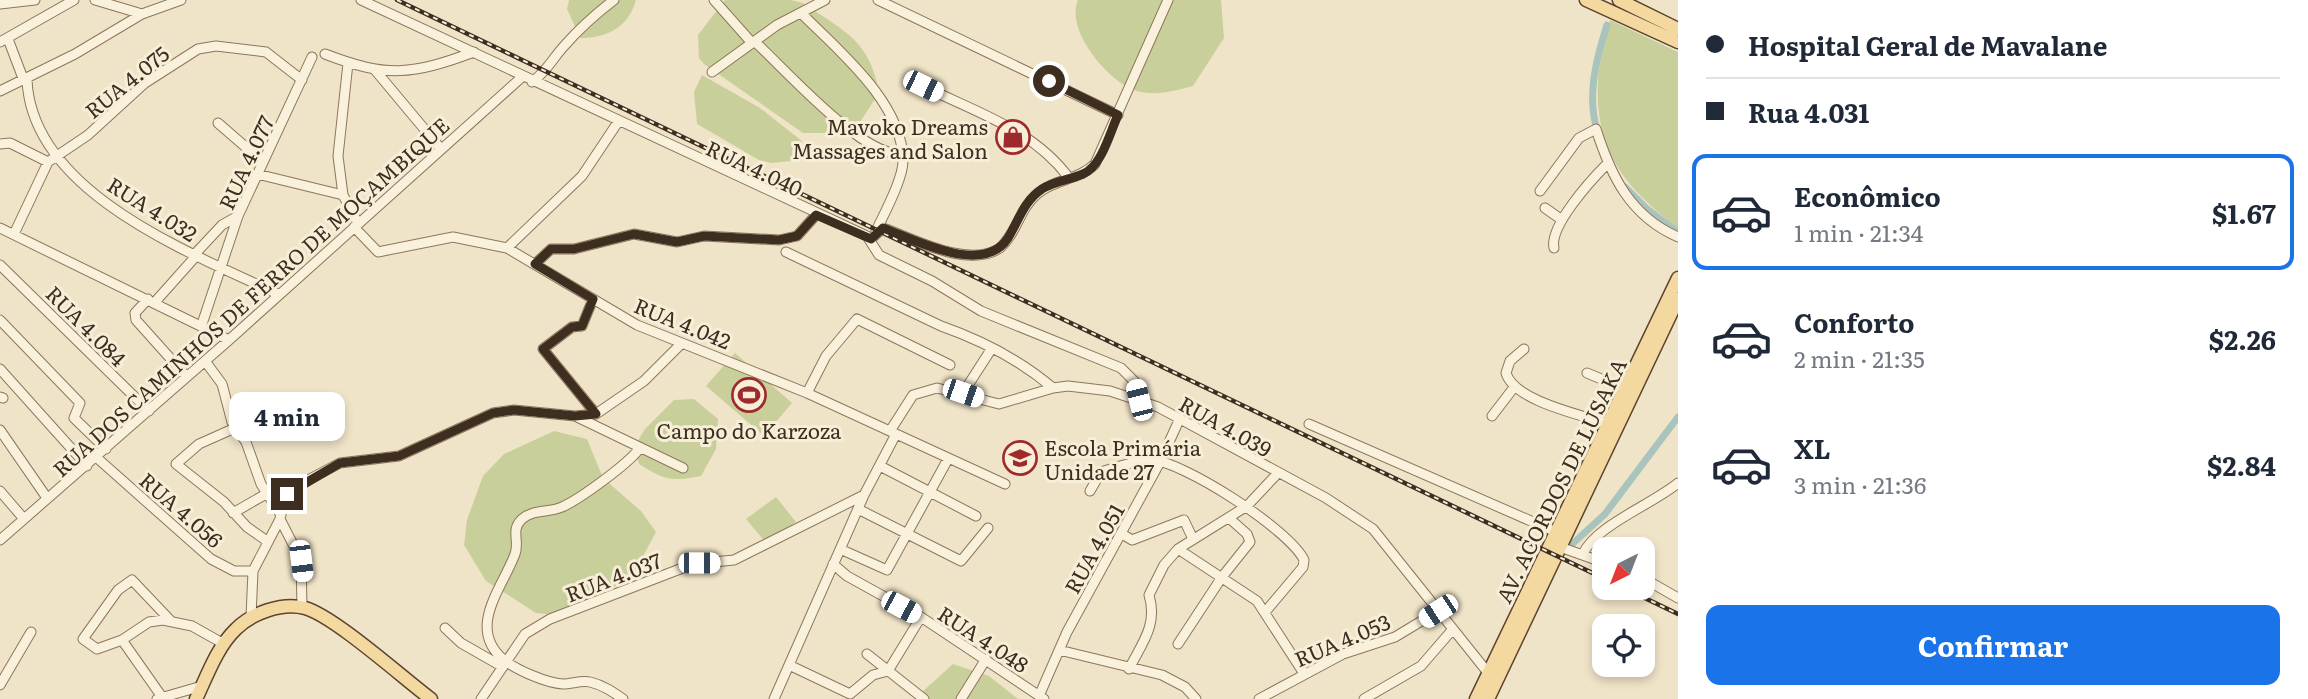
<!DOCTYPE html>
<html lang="pt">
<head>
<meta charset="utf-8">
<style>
	:root { --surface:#fff; --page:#f6f6f7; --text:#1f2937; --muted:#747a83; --line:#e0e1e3; --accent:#1a73e8 }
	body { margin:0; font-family:Literata,serif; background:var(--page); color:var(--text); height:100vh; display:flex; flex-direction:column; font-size:26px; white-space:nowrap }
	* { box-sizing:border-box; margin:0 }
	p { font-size:23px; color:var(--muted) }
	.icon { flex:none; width:38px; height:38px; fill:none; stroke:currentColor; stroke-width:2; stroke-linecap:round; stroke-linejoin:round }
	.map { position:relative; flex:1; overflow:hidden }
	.side { display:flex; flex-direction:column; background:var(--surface); width:630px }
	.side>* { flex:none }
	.guide { display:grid; align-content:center; height:154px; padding:0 28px; background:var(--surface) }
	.needle { width:46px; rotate:222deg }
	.tools { position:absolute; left:1592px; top:537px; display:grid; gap:14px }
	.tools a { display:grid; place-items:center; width:63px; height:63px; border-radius:14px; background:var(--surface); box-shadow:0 4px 10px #0003; font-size:35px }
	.end { position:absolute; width:32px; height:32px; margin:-16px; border:9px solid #3d2e20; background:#fff; box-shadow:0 0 0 4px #fff }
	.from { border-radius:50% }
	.bubble { position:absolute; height:49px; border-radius:14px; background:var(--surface); box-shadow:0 4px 10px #0003; font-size:23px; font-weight:700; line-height:49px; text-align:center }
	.car { position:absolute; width:21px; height:42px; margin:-21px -10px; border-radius:9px; box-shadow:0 0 5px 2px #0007; background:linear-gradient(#fff 24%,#345 0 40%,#fff 0 76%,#345 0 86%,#fff 0) }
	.guide b { display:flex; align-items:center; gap:24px; height:66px; font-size:26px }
	.guide b+b { border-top:2px solid var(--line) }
	.guide i { width:18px; height:18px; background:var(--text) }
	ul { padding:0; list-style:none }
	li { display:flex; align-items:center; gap:21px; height:116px; margin:0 14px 10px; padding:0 14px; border:4px solid transparent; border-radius:14px }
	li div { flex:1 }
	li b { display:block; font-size:26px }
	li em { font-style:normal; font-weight:700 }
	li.active { border-color:var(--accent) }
	li>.icon { width:63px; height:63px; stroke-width:1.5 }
	.button { display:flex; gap:14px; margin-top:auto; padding:14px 28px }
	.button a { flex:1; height:80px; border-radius:14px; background:var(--accent); color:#fff; font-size:28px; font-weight:700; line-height:80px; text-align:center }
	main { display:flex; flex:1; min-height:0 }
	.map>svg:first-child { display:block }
	.green { fill:#c9cf9b }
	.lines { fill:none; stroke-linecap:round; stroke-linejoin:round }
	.canal { stroke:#a9c4bc; stroke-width:7 }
	.minor-casing { stroke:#8d765c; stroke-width:11 }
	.major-casing { stroke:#5b4430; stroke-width:15 }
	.minor { stroke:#faf1dc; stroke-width:9 }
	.major { stroke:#f3d9a0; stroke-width:12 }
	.rail-casing { stroke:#3d2e20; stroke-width:4.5 }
	.rail { stroke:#f7eed8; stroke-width:2; stroke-dasharray:5; stroke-linecap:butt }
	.route { stroke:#3d2e20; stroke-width:9 }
	.labels { text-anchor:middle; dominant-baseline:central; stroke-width:6; stroke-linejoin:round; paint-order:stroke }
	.street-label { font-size:21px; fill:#3d2e20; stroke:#f7eed8 }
	.poi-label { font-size:21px; fill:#3d2e20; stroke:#f7eed8; text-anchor:end }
</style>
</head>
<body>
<main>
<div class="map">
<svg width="1678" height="699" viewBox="0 0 1678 699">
	<rect width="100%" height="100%" fill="#f0e4c8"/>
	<path class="green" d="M 569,0 L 636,0 C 628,28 607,38 580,38 L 567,9 Z
		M 725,0 L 791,0 L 803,3 C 845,32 870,40 879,93 L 860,122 L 841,133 L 803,133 L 704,64 L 699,58 L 698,35 Z
		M 1078,0 L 1221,0 L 1224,38 L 1193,86 C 1174,91 1154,97 1134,90 C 1107,80 1065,30 1078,0 Z
		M 1610,20 L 1678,52 L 1678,228 C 1624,187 1594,150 1598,79 C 1599,60 1607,39 1610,20 Z
		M 702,75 L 760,108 L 802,141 L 801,160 L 771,163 L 759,160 L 697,124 L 694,92 Z
		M 735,353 L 792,403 L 764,436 L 706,386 Z
		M 694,399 L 718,419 L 716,449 L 701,476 C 672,482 664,480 639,464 L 634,447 L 645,429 L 674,400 Z
		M 554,431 L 587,439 L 603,478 L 641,511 L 656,532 L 634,573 L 594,601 L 567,616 L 536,613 L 486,581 L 464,545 L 467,520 L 483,476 L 504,454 Z
		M 776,497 L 796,522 L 765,542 L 746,519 Z
		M 953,664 L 989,676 L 1018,699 L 925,699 L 922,692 Z"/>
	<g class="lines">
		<path class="canal" d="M 1598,133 C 1586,98 1596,59 1607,25
			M 1625,187 L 1646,208 L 1678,232
			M 1571,551 L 1569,547 L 1605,514 L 1678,417"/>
		<g class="minor-casing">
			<path id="minor" d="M 95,0 L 142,14 L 181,0
				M 361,0 L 867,236 L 879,255 L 932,281 L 981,311 L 1121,368 L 1135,382 L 1139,400
				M 714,0 L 752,43
				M 878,0 L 1118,115
				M 0,4 L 35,0
				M 801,13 C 839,51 903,103 903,161 C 903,179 884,214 876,231
				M 8,39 L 24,81
				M 754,41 C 785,69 860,155 901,154
				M 0,42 L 74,0
				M 325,54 C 387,78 412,75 474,52
				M 348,63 L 338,156 L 343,195 L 358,223
				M 375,70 L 441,149
				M 712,72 L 777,25 L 825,0
				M 27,80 C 32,193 191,253 278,294
				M 532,82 C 548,70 552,59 565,45 C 580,28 597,13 614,0
				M 923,86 C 975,112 1033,129 1069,178
				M 0,91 L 75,54 L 142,14
				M 218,123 L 263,162
				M 0,144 L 10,143 L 48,162
				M 257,174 L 343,195
				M 1540,191 L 1579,138 L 1596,129 C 1611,176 1630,216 1678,237
				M 1545,208 L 1562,220
				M 354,227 L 378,252 L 453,237 L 507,248 L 637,325 L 807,393 L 1005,484
				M 0,228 L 229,340
				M 14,234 L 48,162 L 88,135 L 145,83 L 198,49 L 216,46 L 266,52 L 302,80
				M 871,239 L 883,228 C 914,239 968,269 1000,248 C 1017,233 1019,209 1037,194 C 1054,179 1079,180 1095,164 L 1168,0
				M 507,248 L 582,176 L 618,122
				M 1554,248 C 1549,227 1589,182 1607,164
				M 786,252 L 941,326 C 981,340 1020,360 1053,388
				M 194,255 L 222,225 L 238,216
				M 535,264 L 551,249 L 574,249 L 634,234 L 677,242 L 704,236 L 779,240 L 797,236 L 816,215
				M 0,265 L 149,411
				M 148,299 L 135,313 L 136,320 L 187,377
				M 593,299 L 582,326 L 572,327 L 543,349 L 596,414
				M 155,302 L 196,256
				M 0,320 L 80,403 L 74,418 L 106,449
				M 202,324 L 238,216 L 312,57
				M 1524,349 L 1510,361 L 1506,373 C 1514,401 1582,415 1609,424
				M 205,361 L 222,384 L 232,422 L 246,442 L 261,484 L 281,515
				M 0,369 L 87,466
				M 1587,373 L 1625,389
				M 807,393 L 826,356 L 857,319 L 950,365
				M 963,393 L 992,348
				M 0,397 L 3,398
				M 575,416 L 683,468
				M 1492,416 L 1515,386
				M 1309,424 L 1556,532
				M 235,428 L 199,444 L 176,464 L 224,502 L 247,527 L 267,541
				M 0,430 L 47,498
				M 890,431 L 913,395 L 937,388 L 999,404 L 1053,388 L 1068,386 L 1110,391 L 1158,407 L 1326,498 L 1373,529 L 1489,674
				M 96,457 L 211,559 L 234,571 L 253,571
				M 880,466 L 976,516
				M 0,491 L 24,519
				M 1090,491 L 1101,472 C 1106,470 1144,459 1148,459 C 1182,460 1290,530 1304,560 L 1303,567 L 1266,611
				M 858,509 L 961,561 L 988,528
				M 233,513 L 266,494
				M 280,519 L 301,560 L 302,607
				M 1122,534 L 1132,540 L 1184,520 L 1193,539
				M 0,540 L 229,340 L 522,77
				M 1560,547 L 1605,563
				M 840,549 L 887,570 L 948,459
				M 1178,549 L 1257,601 L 1303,672
				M 1583,554 C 1595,526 1653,504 1678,483
				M 833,564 L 847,576 L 921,617 L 1044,699
				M 1643,578 L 1678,598
				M 251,617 L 253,571 L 280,519 L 284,499 L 293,488 L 340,463 L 399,456 L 493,413 L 514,410 L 575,416 L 596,414 L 644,381 L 681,344
				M 171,621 L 132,580 L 118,590 L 83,639 L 97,649 L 122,640 L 149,622 L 163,620 L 192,626 L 224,644
				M 445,628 L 461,643 L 503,667
				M 122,640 L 162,697
				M 1178,644 L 1222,577 L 1250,542 L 1247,534 L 1229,518
				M 1059,650 L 1162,675 L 1185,687 L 1196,699
				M 867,654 L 924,699
				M 789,665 L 850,694 L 873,675 L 888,671 L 921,617
				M 1129,669 C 1142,643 1158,625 1149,595 L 1164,565 L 1178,549 L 1247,506 L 1278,473
				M 0,685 L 31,632
				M 1039,696 L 1067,632 L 1160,462 L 1180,418
				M 157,699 L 202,686
				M 481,699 L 525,634 L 550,619 L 693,564 L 734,560 L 864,495
				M 623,699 C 613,692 603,685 590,682 C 581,680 572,684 563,684 C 546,683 517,670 504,660 C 466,628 502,589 515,554 C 520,541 510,530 522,519 C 533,509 549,513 562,507 C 580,499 628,464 639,449
				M 774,699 L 864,495 L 896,434
				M 961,699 L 986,659
				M 1259,699 L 1343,654 L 1395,637 L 1438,611
				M 1364,699 L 1421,666 L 1453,629"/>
		</g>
		<g class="major-casing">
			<path id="major" d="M 1586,0 L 1678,42
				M 1619,0 L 1678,29
				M 196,699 C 207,676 217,647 236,629 C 252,613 282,602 305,608 C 334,616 403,678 431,699
				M 1476,699 L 1678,278
				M 1488,699 L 1678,299"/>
		</g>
		<use href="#minor" class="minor"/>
		<use href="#major" class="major"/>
		<g class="rail-casing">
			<path id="rail" d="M 397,0 L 1605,579
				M 1624,588 L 1678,614"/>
		</g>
		<use href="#rail" class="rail"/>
	</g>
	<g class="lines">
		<path class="route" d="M 287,494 L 340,463 L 399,456 L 493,413 L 514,410 L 575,416 L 596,414 L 543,349 L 572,327 L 582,326 L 593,299 L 535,264 L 551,249 L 574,249 L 634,234 L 677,242 L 704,236 L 779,240 L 797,236 L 816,215 L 871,239 L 883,228 C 914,239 983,277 1008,238 C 1019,220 1024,201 1042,189 C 1055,181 1069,180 1083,174 C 1102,166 1110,132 1118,115 L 1049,81"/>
	</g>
	<defs>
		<g id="shop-ring" transform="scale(1.75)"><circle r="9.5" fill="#f7eed8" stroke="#9e2a2b" stroke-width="1.5"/><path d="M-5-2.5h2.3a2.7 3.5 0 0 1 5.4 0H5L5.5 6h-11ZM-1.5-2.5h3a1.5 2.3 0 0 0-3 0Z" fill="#9e2a2b"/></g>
		<g id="stadium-ring" transform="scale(1.75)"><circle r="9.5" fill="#f7eed8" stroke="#9e2a2b" stroke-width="1.5"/><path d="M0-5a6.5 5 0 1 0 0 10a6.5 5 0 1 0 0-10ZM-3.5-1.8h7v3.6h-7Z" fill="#9e2a2b"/></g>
		<g id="school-ring" transform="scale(1.75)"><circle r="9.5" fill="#f7eed8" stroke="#9e2a2b" stroke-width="1.5"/><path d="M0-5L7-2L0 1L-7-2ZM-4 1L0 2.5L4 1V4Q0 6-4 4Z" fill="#9e2a2b"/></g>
	</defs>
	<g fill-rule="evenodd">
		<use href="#shop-ring" x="1013" y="137"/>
		<use href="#stadium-ring" x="749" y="395"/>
		<use href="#school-ring" x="1020" y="458"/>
	</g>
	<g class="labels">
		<g class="street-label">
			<text transform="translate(126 81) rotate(-39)">RUA 4.075</text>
			<text transform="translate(245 162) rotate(-65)">RUA 4.077</text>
			<text transform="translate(755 167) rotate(25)">RUA 4.040</text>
			<text transform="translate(153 208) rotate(32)">RUA 4.032</text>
			<text transform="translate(250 296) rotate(-42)">RUA DOS CAMINHOS DE FERRO DE MOÇAMBIQUE</text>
			<text transform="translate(683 322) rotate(22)">RUA 4.042</text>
			<text transform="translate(87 325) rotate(45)">RUA 4.084</text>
			<text transform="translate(1226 425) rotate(29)">RUA 4.039</text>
			<text transform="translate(1560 480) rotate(-64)">AV. ACORDOS DE LUSAKA</text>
			<text transform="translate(182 509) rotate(41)">RUA 4.056</text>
			<text transform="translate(1093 548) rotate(-61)">RUA 4.051</text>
			<text transform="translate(613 576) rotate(-21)">RUA 4.037</text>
			<text transform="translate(984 638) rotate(33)">RUA 4.048</text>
			<text transform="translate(1342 639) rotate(-23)">RUA 4.053</text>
		</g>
		<g class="poi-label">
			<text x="988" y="125">Mavoko Dreams<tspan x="988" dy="24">Massages and Salon</tspan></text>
			<text x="749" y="429" text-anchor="middle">Campo do Karzoza</text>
			<text x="1044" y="446" text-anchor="start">Escola Primária<tspan x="1044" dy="24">Unidade 27</tspan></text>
		</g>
	</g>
</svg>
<div class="tools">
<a><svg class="needle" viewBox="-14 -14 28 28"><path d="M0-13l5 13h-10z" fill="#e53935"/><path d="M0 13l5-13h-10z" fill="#747a83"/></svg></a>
<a><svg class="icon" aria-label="locate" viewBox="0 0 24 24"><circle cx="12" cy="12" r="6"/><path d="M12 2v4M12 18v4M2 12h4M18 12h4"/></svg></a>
</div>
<i class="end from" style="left:1049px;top:81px"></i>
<i class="end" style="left:287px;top:494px"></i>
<div class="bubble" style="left:229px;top:392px;width:116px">4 min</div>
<i class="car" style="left:923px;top:86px;rotate:116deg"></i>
<i class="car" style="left:963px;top:393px;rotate:109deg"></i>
<i class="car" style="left:1139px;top:400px;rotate:346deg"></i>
<i class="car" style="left:301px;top:561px;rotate:173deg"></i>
<i class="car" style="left:699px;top:563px;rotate:90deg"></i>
<i class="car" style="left:901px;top:607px;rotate:118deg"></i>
<i class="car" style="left:1438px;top:611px;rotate:237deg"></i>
</div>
<section class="side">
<div class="guide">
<b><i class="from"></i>Hospital Geral de Mavalane</b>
<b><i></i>Rua 4.031</b>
</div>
<ul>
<li class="active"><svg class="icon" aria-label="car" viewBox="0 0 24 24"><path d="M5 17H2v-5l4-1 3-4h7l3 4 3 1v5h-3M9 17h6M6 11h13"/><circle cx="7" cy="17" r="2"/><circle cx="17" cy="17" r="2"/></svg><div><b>Econômico</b><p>1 min · 21:34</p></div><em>$1.67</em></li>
<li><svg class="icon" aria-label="car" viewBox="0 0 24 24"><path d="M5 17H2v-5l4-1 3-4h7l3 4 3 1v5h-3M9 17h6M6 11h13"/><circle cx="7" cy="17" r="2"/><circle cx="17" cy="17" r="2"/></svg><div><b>Conforto</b><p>2 min · 21:35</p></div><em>$2.26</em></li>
<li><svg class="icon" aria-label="car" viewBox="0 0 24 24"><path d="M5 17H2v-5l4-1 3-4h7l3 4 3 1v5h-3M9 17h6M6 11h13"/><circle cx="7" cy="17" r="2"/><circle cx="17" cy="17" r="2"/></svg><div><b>XL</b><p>3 min · 21:36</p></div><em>$2.84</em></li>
</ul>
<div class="button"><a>Confirmar</a></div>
</section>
</main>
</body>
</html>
